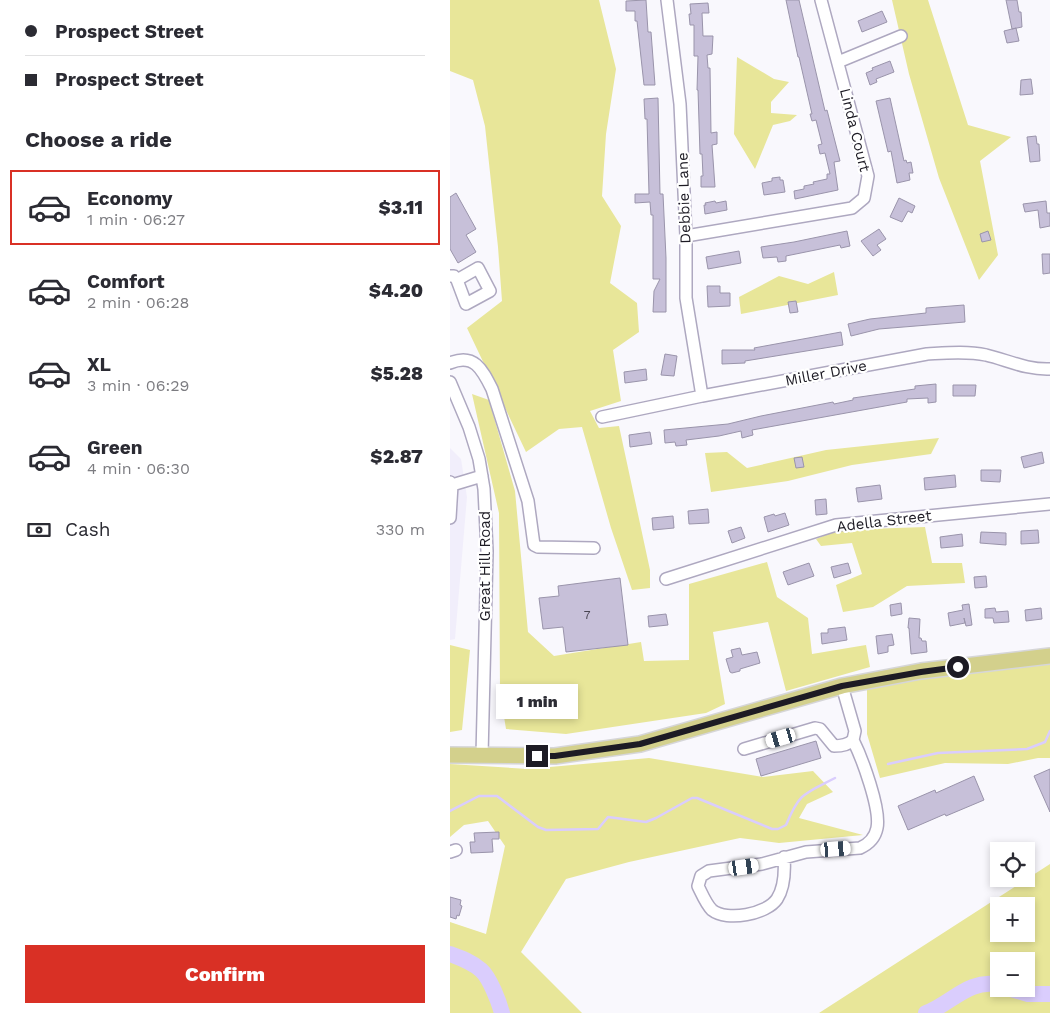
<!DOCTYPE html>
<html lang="en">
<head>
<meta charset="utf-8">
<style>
	:root { --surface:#fff; --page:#f2f2f3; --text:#2b2b33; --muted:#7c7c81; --line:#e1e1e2; --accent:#d93025 }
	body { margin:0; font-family:"Work Sans",sans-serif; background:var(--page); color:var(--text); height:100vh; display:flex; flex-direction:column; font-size:19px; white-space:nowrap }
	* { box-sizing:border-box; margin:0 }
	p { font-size:16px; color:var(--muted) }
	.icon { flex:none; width:28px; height:28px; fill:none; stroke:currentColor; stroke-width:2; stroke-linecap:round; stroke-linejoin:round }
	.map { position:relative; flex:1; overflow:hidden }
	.details { display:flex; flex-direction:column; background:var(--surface); width:450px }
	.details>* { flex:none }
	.hud { display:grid; align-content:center; height:110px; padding:0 25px; background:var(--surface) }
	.buttons { position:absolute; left:540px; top:842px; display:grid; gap:10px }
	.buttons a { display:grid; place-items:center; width:45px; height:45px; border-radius:0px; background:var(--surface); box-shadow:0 2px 8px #0003; font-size:25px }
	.end { position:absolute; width:22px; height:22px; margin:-11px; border:6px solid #1d1b24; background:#fff; box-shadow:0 0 0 2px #fff }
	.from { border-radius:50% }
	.bubble { position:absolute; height:35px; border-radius:0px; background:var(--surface); box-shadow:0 2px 8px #0003; font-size:16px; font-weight:800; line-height:35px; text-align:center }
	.car { position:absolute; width:15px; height:30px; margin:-15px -8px; border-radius:6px; box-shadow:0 0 4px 1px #0007; background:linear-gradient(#fff 24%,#345 0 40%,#fff 0 76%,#345 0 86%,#fff 0) }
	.hud b { display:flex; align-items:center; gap:18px; height:48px; font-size:19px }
	.hud b+b { border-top:1px solid var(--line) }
	.hud i { width:12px; height:12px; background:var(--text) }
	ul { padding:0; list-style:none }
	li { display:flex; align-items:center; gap:15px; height:75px; margin:0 10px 8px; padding:0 15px; border:2px solid transparent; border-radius:0px }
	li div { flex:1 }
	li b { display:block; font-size:19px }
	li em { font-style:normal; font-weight:800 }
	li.selected { border-color:var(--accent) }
	li>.icon { width:45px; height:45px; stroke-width:1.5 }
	h2 { padding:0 25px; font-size:22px; line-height:60px }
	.pay { display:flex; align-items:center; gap:12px; height:55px; padding:0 25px; font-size:19px }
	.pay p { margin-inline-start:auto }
	.action { display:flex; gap:10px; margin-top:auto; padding:10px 25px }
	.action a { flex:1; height:58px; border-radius:0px; background:var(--accent); color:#fff; font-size:20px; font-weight:800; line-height:58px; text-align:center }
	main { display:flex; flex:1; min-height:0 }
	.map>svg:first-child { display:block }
	.built { fill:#f1eefb }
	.green { fill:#e8e699; fill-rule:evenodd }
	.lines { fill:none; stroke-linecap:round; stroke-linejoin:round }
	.stream { stroke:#dacdfd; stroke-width:2.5 }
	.river { stroke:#dacdfd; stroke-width:16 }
	.building { fill:#c7c0d9; stroke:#9a94ab }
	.minor-casing { stroke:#aea8c0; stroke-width:14 }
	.major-casing { stroke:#d6d6d8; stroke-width:18 }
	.minor { stroke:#fff; stroke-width:11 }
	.major { stroke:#d3d08c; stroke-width:15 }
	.route { stroke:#1d1b24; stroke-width:6 }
	.labels { text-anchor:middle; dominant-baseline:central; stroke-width:4.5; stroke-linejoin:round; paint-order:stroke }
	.number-label { font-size:12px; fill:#484451 }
	.street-label { font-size:15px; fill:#1d1b24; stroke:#fff }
</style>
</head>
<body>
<main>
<section class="details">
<div class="hud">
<b><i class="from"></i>Prospect Street</b>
<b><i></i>Prospect Street</b>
</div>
<h2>Choose a ride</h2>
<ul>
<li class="selected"><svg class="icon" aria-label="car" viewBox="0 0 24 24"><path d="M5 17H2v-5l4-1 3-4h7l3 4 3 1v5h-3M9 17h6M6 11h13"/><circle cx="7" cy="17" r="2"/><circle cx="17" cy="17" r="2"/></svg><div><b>Economy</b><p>1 min · 06:27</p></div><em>$3.11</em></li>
<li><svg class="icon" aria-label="car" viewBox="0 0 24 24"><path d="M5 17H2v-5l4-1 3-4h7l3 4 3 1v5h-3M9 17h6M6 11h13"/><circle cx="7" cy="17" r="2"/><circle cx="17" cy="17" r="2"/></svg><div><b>Comfort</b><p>2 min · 06:28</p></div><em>$4.20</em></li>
<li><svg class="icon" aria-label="car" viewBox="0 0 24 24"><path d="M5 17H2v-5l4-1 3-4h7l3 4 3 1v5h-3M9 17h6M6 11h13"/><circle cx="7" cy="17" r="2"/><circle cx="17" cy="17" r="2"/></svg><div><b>XL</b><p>3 min · 06:29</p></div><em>$5.28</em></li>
<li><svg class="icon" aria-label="car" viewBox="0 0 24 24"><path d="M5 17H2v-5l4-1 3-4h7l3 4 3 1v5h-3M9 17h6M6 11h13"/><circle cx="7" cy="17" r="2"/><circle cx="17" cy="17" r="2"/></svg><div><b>Green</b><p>4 min · 06:30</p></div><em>$2.87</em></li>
</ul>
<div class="pay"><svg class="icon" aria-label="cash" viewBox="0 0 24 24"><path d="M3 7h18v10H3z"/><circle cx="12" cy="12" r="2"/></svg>Cash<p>330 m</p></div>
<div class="action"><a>Confirm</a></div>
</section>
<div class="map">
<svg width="600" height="1013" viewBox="0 0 600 1013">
	<rect width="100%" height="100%" fill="#f9f8fd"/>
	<path class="built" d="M 0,448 L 11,459 L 17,497 L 5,639 L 0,640 Z"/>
	<path class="green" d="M 0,0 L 149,0 L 166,69 L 156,134 L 152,196 L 171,226 L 160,283 L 187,303 L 189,332 L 163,350 L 171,401 L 140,411 L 149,428 L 169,426 L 200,570 L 200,588 L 182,590 L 161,528 L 132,427 L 109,429 L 76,452 L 17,328 L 52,301 L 48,247 L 35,126 L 23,80 L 0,71 Z
		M 442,0 L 478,0 L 518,125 L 561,137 L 530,161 L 548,255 L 529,280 L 489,178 L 459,74 Z
		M 287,57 L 324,79 L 339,82 L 321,102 L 321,113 L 347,115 L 340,121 L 323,125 L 305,169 L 284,134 Z
		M 384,272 L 388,295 L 291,314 L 289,297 L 329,276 L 358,284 Z
		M 22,394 L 39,400 L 65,491 L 78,632 L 104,656 L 191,642 L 194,661 L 239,660 L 239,584 L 317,562 L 327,597 L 358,618 L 362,654 L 416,645 L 420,667 L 336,691 L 318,622 L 263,632 L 275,704 L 256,713 L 116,734 L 56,729 L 50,692 L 49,513 Z
		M 489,438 L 481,454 L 402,465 L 338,481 L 261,492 L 255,453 L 277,452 L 297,468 L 376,450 Z
		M 475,527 L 482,563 L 512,563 L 515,583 L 457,586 L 423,607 L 393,612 L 386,585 L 412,574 L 402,543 L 371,546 L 366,539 L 388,530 Z
		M 0,645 L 20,650 L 12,730 L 0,732 Z
		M 600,662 L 600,758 L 588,758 L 558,764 L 495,763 L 430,778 L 417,734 L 417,687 L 479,675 Z
		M 199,758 L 313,777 L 363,771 L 383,792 L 357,804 L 349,818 L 413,835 L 329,843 L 290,838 L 179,862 L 116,879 L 71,952 L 132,1013 L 0,1013 L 0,922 L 36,934 L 55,846 L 38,821 L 14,825 L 0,837 L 0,764 L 78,769 Z
		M 600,864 L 600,1013 L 369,1013 ZM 549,906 L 576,906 L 576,934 L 549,934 ZM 549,961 L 576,961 L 576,989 L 549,989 Z"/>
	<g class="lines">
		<path class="stream" d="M 438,764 L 488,753 L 577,749 L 595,742 L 600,731
			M 0,811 L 29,796 L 47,796 L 88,827 L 96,830 L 148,829 L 158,817 L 196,822 L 206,818 L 242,798 L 247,798 L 322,829 L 328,829 L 336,825 C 350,792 354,794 385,778"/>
		<path class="river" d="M 0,954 C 11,958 22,962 31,970 C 40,978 49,1002 52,1013
			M 561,989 L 578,994 L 600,994
			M 476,1013 C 501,1004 519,978 549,985"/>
	</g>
	<path class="building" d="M 196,0 L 198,32 L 201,32 L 205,85 L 194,85 L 187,21 L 185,21 L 185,11 L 176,11 L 176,1 Z
		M 336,0 L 349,0 L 375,111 L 377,110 L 390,161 L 384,162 L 388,190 L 345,199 L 344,191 L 354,189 L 354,186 L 364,184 L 363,182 L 377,179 L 377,174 L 380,174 L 375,153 L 370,154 L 368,145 L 372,144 L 366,120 L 362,121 L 360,114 L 362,114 L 349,57 L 348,57 Z
		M 556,0 L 567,0 L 569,12 L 571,12 L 572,27 L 562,29 Z
		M 258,3 L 259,13 L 252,13 L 253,36 L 263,36 L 262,54 L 257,55 L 258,68 L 260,68 L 261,133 L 267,132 L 267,144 L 262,145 L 265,187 L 251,187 L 251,176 L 253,176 L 252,154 L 250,154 L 248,90 L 247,90 L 248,56 L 244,56 L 244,25 L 240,25 L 239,14 L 241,14 L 240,4 Z
		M 432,11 L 437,22 L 412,32 L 408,21 Z
		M 566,28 L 569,41 L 557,43 L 554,31 Z
		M 440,61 L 444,72 L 426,79 L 427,82 L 420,85 L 416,73 L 423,70 L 422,68 Z
		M 581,79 L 583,94 L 570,95 L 571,80 Z
		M 208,98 L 210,194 L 213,194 L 216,258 L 216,312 L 203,312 L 204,291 L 210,279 L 203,279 L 203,215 L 201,215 L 200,202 L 185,203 L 185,194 L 199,194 L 197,119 L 195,119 L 194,99 Z
		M 440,98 L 454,161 L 456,160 L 457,163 L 461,162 L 463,173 L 459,173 L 460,180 L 447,183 L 441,151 L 438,152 L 426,101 Z
		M 586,136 L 587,144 L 589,144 L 590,161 L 580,162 L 577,137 Z
		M 330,177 L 330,180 L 333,180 L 335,192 L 314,195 L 312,183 L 322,181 L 322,178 Z
		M 6,193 L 26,229 L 16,235 L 26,252 L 8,263 L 0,249 L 0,197 Z
		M 449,198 L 465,206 L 462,213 L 458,211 L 452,222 L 440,217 Z
		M 265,201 L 266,203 L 276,201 L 277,210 L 255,214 L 254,205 L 256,205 L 255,203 Z
		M 596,201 L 597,213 L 600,213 L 600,226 L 590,228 L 588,210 L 575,212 L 573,204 Z
		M 429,229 L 436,239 L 427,245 L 431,250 L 423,256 L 411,241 Z
		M 397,231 L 400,246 L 391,248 L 390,245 L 336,256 L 336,261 L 328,262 L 327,257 L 313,258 L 311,247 L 344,242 Z
		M 538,231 L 541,240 L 532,242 L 530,234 Z
		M 289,251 L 291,263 L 258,269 L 256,257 Z
		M 592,254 L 600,254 L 600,273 L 593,274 Z
		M 257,286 L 270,286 L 270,293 L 280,293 L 280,306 L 258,307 Z
		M 346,301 L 348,312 L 340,313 L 338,302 Z
		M 514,305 L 515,322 L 429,329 L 401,336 L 398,324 L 420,319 L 476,313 L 476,308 Z
		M 391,332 L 393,345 L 295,361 L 295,363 L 272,364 L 272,350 L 305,350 L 304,348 Z
		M 215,354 L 227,356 L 224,376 L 211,375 Z
		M 196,369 L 197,380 L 175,383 L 174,372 Z
		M 486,384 L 486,402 L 478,403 L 478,398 L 457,399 L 457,402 L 302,430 L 303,435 L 292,438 L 291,431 L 269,436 L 236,440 L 237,445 L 226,446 L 225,442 L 215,443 L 214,430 L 278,424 L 311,416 L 383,402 L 384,404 L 403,400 L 403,398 L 465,389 L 465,386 Z
		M 503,385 L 526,385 L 525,396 L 503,396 Z
		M 200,432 L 202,444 L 180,447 L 179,435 Z
		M 592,452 L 594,463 L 574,468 L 571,457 Z
		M 352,457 L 354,467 L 346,468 L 344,458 Z
		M 531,470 L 551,470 L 550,482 L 531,481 Z
		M 505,475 L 506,487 L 475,490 L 474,478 Z
		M 430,485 L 432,499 L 408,502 L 406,488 Z
		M 376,499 L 377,514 L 366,515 L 365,500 Z
		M 258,509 L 259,523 L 239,524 L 238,511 Z
		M 335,513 L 339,525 L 318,532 L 314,517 L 324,514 L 325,516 Z
		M 223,516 L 224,528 L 203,530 L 202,518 Z
		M 291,527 L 295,538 L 282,543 L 278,531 Z
		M 588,530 L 589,543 L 571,544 L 571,531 Z
		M 531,532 L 556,533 L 556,545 L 530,543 Z
		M 512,534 L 513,546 L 491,548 L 490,537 Z
		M 359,563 L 364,576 L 338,585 L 333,572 Z
		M 398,563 L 401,573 L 384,578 L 381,567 Z
		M 536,576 L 537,587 L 525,588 L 524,577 Z
		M 170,578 L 178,645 L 116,652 L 113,627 L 93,629 L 89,598 L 109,596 L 108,586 Z
		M 451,603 L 452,614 L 441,616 L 440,605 Z
		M 519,604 L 522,625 L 516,626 L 514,618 L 515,623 L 500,626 L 498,613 L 513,610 L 512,605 Z
		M 545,608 L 546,612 L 558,611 L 559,622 L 544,623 L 543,618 L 535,618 L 535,609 Z
		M 591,608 L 592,619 L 576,621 L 575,610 Z
		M 216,614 L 218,625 L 199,627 L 198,616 Z
		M 459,618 L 470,619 L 469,638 L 471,638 L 472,641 L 476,641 L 477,652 L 461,654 L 459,628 L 458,628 Z
		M 395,627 L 397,640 L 372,644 L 371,633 L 378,633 L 378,629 Z
		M 442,634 L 444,645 L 438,646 L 438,652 L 428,654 L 426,636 Z
		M 290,648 L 292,655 L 307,652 L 310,663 L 290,669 L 290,671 L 282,673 L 280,672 L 276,659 L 283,657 L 281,650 Z
		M 366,741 L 371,758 L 311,776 L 306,759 Z
		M 600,769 L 600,812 L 584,776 Z
		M 524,776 L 534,800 L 496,816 L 495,814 L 458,830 L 448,806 L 485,790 L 486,793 Z
		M 49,832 L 49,839 L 42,839 L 43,852 L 21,853 L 20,842 L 25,842 L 24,833 Z
		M 0,897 L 11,900 L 10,905 L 12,906 L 9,916 L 7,915 L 6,919 L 0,917 Z"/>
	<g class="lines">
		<g class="minor-casing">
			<path id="minor" d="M 217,0 L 230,104 L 236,236 L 236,298 L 252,396
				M 388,62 L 451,36
				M 236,236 L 402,208 L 414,198 L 418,176 L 371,0
				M 0,276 L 4,276 L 7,280 L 16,304 L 40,291 L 28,268 L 7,280
				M 0,363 C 24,353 32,369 42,389 L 78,501 L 84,545 L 88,547 L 144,548
				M 0,382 L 19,427 L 29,459 L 34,489 L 37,551 L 32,755
				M 152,417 L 252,396 L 477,354 C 496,353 517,351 536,355 C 557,360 577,370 600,369
				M 0,482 L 2,485 L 32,476
				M 0,485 L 2,485 L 0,518
				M 216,579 L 386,525 L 600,504
				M 392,686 L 405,731 L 403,740
				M 294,749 L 365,728 L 370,729 L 384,746 C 391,746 398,745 403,740
				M 0,852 L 6,850
				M 334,857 C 335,871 335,887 327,899 C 317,914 277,922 262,910 C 256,904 252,894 248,886 L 251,876 L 259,871 L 312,864 L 356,852 L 410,848 C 419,844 425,838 427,828 C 431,809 412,758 403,740"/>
		</g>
		<g class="major-casing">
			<path id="major" d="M 0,755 L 105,756 L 190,744 L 392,686 L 471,671 L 600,656"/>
		</g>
		<use href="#minor" class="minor"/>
		<use href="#major" class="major"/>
	</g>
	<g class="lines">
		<path class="route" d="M 87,756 L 105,756 L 190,744 L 392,686 L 471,672 L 508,667"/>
	</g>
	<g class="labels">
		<g class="number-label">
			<text x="137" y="615">7</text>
		</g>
		<g class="street-label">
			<text transform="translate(405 130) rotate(76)">Linda Court</text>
			<text transform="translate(234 198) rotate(-92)">Debbie Lane</text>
			<text transform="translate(376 373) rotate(-11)">Miller Drive</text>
			<text transform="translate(434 521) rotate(-7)">Adella Street</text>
			<text transform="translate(35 566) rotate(-90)">Great Hill Road</text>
		</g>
	</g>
</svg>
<div class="buttons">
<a><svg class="icon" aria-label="locate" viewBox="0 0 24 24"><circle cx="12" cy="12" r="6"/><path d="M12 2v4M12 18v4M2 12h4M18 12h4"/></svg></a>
<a>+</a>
<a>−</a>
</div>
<i class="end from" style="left:508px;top:667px"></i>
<i class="end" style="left:87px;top:756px"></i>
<div class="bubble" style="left:46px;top:684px;width:82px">1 min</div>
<i class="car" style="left:331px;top:738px;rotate:254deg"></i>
<i class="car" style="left:386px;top:849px;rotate:86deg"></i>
<i class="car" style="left:294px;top:867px;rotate:82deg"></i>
</div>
</main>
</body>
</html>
